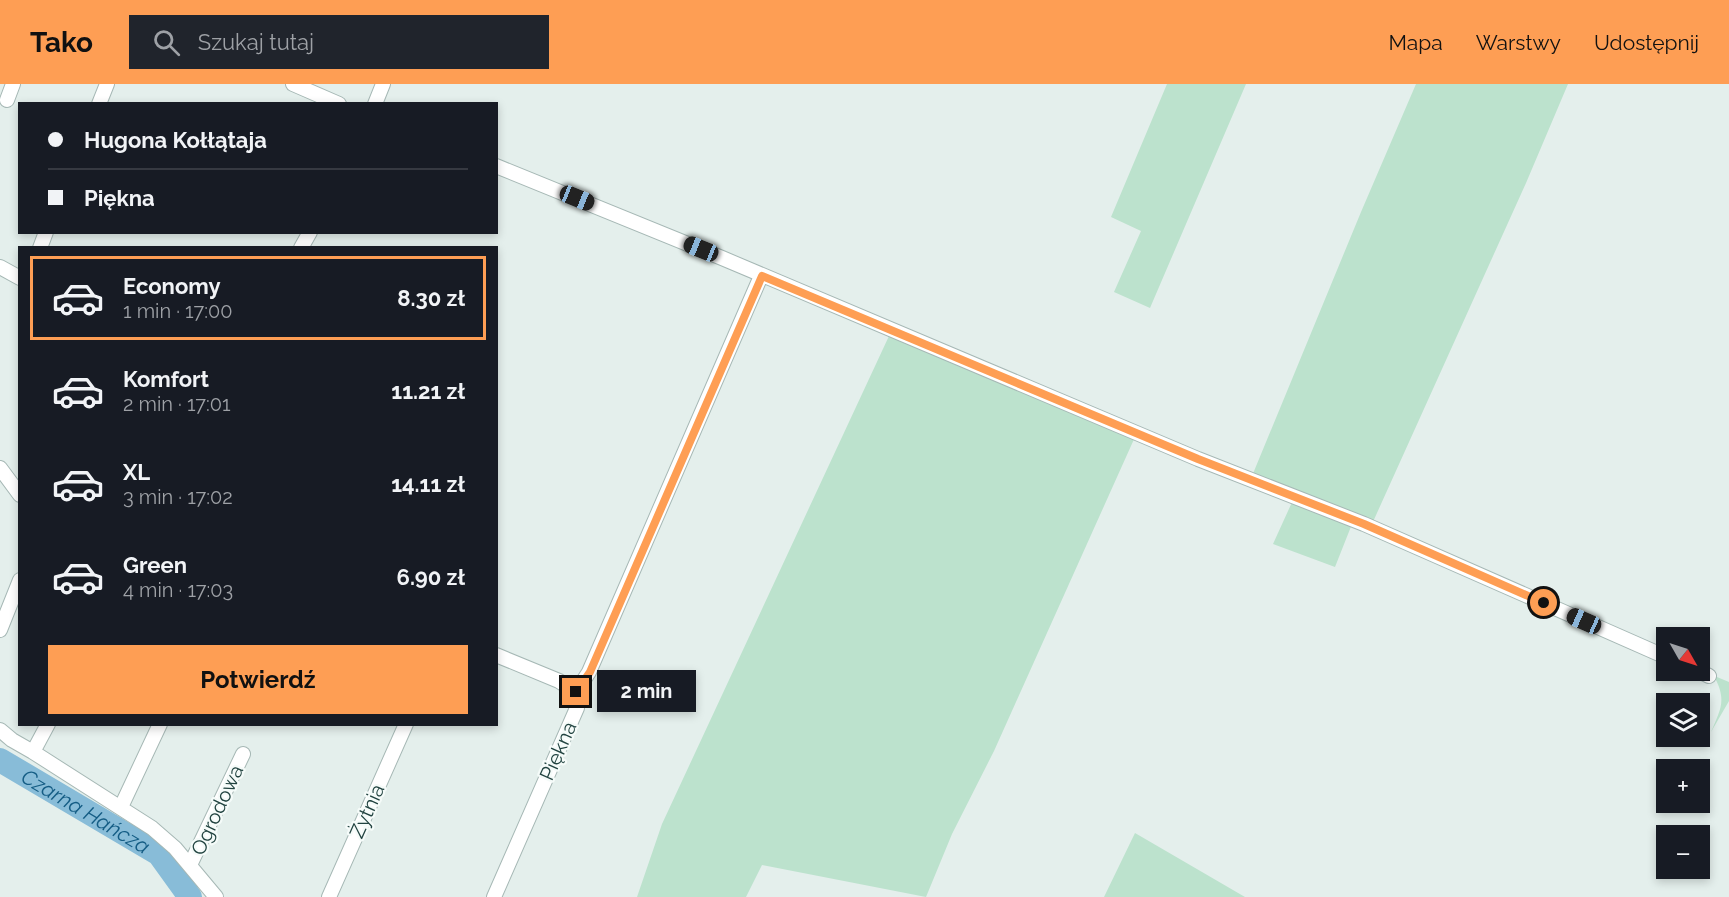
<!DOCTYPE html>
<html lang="pl">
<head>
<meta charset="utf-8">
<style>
	:root { --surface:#171b24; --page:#20242c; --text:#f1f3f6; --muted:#9ea1a6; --line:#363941; --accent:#fe9e54 }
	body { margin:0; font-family:Raleway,sans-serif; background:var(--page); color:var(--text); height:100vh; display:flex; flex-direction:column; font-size:22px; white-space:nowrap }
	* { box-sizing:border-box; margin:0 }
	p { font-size:20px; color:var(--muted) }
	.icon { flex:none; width:33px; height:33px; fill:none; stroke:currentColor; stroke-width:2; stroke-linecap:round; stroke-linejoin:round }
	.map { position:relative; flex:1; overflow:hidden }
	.details { position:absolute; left:18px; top:162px; width:480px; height:480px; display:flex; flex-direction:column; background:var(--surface); border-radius:0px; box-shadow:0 3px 9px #0003 }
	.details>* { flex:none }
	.banner { position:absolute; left:18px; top:18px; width:480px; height:132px; border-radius:0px; box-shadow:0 3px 9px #0003; display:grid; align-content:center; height:132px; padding:0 30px; background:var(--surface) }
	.needle { width:39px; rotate:129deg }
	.tools { position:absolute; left:1656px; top:543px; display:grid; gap:12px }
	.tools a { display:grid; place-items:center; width:54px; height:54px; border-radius:0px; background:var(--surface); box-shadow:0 3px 9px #0003; font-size:30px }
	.end { position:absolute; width:27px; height:27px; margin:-14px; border:8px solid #fe9e54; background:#111; box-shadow:0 0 0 3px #111 }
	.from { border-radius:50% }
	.bubble { position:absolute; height:42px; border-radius:0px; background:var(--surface); box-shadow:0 3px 9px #0003; font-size:20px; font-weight:700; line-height:42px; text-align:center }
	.car { position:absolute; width:18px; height:36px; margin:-18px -9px; border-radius:8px; box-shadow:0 0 4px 2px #0007; background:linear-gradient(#222 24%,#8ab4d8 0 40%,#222 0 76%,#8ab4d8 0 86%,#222 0) }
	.banner b { display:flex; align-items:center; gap:21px; height:57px; font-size:22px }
	.banner b+b { border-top:2px solid var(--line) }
	.banner i { width:15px; height:15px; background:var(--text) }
	ul { padding:10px 0 0; list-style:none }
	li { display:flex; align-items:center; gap:18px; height:84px; margin:0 12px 9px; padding:0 18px; border:3px solid transparent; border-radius:0px }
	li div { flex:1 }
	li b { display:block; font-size:22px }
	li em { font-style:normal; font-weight:700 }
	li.on { border-color:var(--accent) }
	li>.icon { width:54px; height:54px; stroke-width:1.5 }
	.cta { display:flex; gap:12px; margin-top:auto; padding:12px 30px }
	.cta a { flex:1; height:69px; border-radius:0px; background:var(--accent); color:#111; font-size:24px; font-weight:700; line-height:69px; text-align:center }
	header { display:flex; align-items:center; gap:36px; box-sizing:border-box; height:84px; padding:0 30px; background:var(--accent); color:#111 }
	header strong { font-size:28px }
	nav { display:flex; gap:33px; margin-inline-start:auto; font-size:21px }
	.search { width:420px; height:54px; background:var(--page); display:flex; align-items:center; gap:15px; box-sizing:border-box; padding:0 21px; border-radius:0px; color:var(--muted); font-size:22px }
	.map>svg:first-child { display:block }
	.green { fill:#bce2cd }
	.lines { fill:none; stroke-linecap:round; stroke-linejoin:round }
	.river { stroke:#88bcd8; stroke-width:24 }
	.street-casing { stroke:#a6b8b5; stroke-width:16 }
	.street { stroke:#fff; stroke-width:14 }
	.route { stroke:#fe9e54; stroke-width:8 }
	.labels { text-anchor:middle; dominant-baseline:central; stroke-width:4.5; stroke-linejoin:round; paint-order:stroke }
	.street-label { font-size:20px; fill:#214340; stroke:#f5fbf9 }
	.water-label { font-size:21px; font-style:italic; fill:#155d85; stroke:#f5fbf9 }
</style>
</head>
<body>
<header>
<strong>Tako</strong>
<div class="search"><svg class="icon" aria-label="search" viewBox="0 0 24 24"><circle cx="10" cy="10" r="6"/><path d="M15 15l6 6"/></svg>Szukaj tutaj</div>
<nav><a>Mapa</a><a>Warstwy</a><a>Udostępnij</a></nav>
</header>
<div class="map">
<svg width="1729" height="813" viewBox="0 0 1729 813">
	<rect width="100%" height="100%" fill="#e4efec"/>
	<path class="green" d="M 1167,0 L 1246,0 L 1150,224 L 1114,208 L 1141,147 L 1111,133 Z
		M 1416,0 L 1568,0 L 1526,99 L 1372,440 L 1252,392 L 1361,128 Z
		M 889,252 L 1135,353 L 994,667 L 952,750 L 926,813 L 762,781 L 746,813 L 637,813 L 662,740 Z
		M 1293,416 L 1352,440 L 1335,483 L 1273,460 Z
		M 1717,593 L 1729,598 L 1729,617 L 1711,648 C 1720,626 1727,617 1715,594 Z
		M 1135,749 L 1245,813 L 1104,813 Z"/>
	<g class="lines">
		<path class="river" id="s1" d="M 0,676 L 159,770 L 190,813"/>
		<g class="street-casing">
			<path id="street" d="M 293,0 L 339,20
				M 7,16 L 13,0
				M 99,20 L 107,0
				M 375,20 L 383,0
				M 496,82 L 722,174 L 1198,375 L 1364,440 L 1666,573
				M 40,164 L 46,148
				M 301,164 L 310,148
				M 0,183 L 20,194
				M 0,384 L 20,411
				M 0,546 L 20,496
				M 496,571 L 559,597 L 576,608
				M 1697,586 L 1709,592
				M 48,640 L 33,668 L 152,744 L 175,764 L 216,813
				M 0,646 L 12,656 L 33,668
				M 121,723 L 160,640
				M 190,781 L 243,670
				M 329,813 L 406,640
				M 494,813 L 577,624 L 576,608 L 589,588 L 761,192"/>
		</g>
		<use href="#street" class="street"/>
	</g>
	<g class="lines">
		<path class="route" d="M 576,608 L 590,588 L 762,192 L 1198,375 L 1364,440 L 1544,519"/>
	</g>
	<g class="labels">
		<g class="street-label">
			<text transform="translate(558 667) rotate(-66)">Piękna</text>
			<text transform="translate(217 726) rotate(-65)">Ogrodowa</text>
			<text transform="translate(367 727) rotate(-66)">Żytnia</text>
		</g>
		<g class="water-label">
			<text stroke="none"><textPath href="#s1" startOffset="100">Czarna Hańcza</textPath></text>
		</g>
	</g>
</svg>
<div class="tools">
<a><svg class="needle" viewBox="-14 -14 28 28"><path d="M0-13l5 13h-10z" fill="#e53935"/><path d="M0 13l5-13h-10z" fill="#9ea1a6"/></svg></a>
<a><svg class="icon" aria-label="layers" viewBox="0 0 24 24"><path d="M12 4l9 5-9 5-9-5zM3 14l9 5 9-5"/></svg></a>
<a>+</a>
<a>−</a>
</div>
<i class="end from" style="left:1544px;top:519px"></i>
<i class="end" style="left:576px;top:608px"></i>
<div class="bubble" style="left:597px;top:586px;width:99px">2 min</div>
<i class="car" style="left:577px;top:114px;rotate:112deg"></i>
<i class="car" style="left:701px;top:165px;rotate:292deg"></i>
<i class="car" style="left:1584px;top:537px;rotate:294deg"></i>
<div class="banner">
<b><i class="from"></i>Hugona Kołłątaja</b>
<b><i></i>Piękna</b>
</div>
<section class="details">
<ul>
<li class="on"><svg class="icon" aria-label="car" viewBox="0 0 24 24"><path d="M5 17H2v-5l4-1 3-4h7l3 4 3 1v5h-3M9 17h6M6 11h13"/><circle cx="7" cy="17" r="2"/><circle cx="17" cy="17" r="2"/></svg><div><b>Economy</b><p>1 min · 17:00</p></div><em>8.30 zł</em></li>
<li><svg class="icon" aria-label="car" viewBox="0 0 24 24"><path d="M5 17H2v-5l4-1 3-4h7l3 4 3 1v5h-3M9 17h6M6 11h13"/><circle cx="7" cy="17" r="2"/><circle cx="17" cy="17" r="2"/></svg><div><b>Komfort</b><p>2 min · 17:01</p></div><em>11.21 zł</em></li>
<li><svg class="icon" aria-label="car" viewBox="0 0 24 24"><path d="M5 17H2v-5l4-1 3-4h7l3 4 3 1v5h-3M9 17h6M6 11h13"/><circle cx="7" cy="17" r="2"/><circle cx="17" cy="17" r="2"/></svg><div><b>XL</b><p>3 min · 17:02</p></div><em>14.11 zł</em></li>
<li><svg class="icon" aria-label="car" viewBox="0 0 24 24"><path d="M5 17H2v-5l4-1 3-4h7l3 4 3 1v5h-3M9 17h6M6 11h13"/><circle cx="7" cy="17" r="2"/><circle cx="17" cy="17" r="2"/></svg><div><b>Green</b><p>4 min · 17:03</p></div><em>6.90 zł</em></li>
</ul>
<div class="cta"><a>Potwierdź</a></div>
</section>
</div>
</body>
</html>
